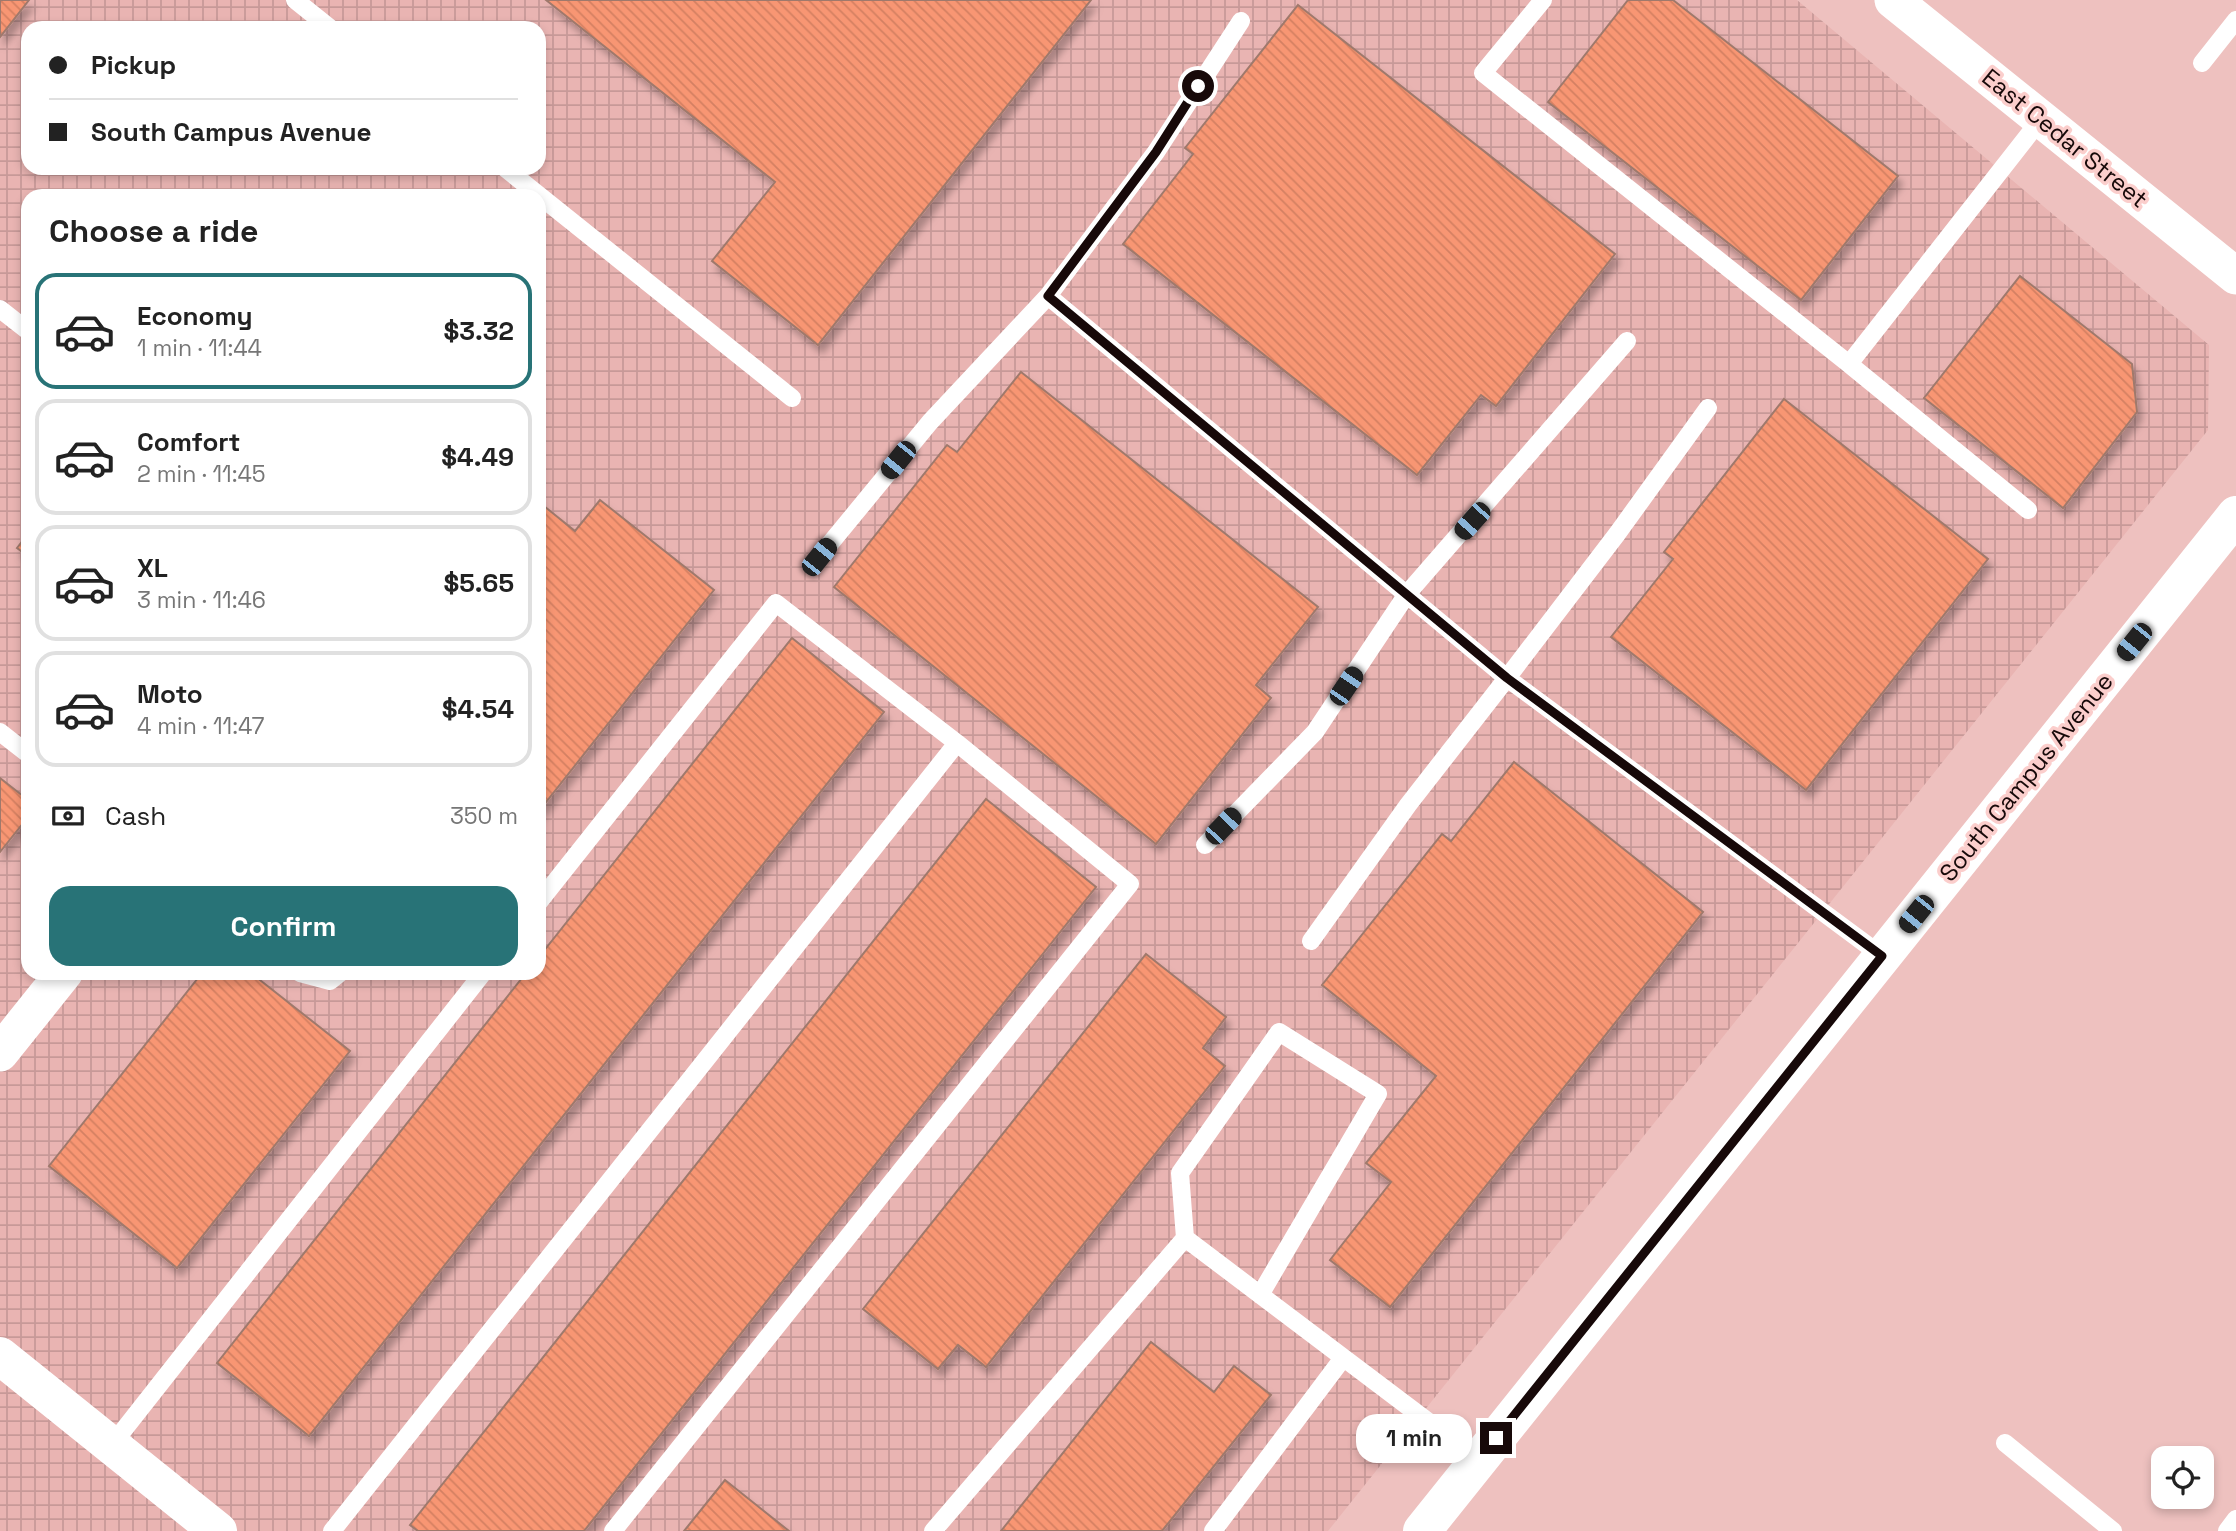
<!DOCTYPE html>
<html lang="en">
<head>
<meta charset="utf-8">
<style>
	:root { --surface:#fff; --page:#f6f6f6; --text:#222; --muted:#767676; --line:#e0e0e0; --accent:#287377 }
	body { margin:0; font-family:"Space Grotesk",sans-serif; background:var(--page); color:var(--text); height:100vh; display:flex; flex-direction:column; font-size:26px; white-space:nowrap }
	* { box-sizing:border-box; margin:0 }
	p { font-size:23px; color:var(--muted) }
	.icon { flex:none; width:38px; height:38px; fill:none; stroke:currentColor; stroke-width:2; stroke-linecap:round; stroke-linejoin:round }
	.map { position:relative; flex:1; overflow:hidden }
	.panel { position:absolute; left:21px; top:189px; width:525px; height:791px; display:flex; flex-direction:column; background:var(--surface); border-radius:21px; box-shadow:0 4px 10px #0003 }
	.panel>* { flex:none }
	.top-card { position:absolute; left:21px; top:21px; width:525px; height:154px; border-radius:21px; box-shadow:0 4px 10px #0003; display:grid; align-content:center; height:154px; padding:0 28px; background:var(--surface) }
	.fabs { position:absolute; left:2151px; top:1446px; display:grid; gap:14px }
	.fabs a { display:grid; place-items:center; width:63px; height:63px; border-radius:14px; background:var(--surface); box-shadow:0 4px 10px #0003; font-size:35px }
	.end { position:absolute; width:32px; height:32px; margin:-16px; border:9px solid #170909; background:#fff; box-shadow:0 0 0 4px #fff }
	.from { border-radius:50% }
	.bubble { position:absolute; height:49px; border-radius:21px; background:var(--surface); box-shadow:0 4px 10px #0003; font-size:23px; font-weight:700; line-height:49px; text-align:center }
	.car { position:absolute; width:21px; height:42px; margin:-21px -10px; border-radius:9px; box-shadow:0 0 5px 2px #0007; background:linear-gradient(#222 24%,#8ab4d8 0 40%,#222 0 76%,#8ab4d8 0 86%,#222 0) }
	.top-card b { display:flex; align-items:center; gap:24px; height:66px; font-size:26px }
	.top-card b+b { border-top:2px solid var(--line) }
	.top-card i { width:18px; height:18px; background:var(--text) }
	ul { padding:0; list-style:none }
	li { display:flex; align-items:center; gap:21px; height:116px; margin:0 14px 10px; padding:0 14px; border:4px solid var(--line); border-radius:21px }
	li div { flex:1 }
	li b { display:block; font-size:26px }
	li em { font-style:normal; font-weight:700 }
	li.current { border-color:var(--accent) }
	li>.icon { width:63px; height:63px; stroke-width:1.5 }
	h2 { padding:0 28px; font-size:32px; line-height:84px }
	.pay { display:flex; align-items:center; gap:18px; height:77px; padding:0 28px; font-size:26px }
	.pay p { margin-inline-start:auto }
	.action { display:flex; gap:14px; margin-top:auto; padding:14px 28px }
	.action a { flex:1; height:80px; border-radius:21px; background:var(--accent); color:#fff; font-size:28px; font-weight:700; line-height:80px; text-align:center }
	.map>svg:first-child { display:block }
	.industrial { fill:url(#industrial-grid); fill-rule:evenodd }
	.building { fill:url(#building-back-hatch); stroke:#9f796c; stroke-width:2; filter:url(#shadow) }
	.lines { fill:none; stroke-linecap:round; stroke-linejoin:round }
	.service { stroke:#fff; stroke-width:18 }
	.minor { stroke:#fff; stroke-width:37 }
	.tertiary { stroke:#fff; stroke-width:38 }
	.route { stroke:#170909; stroke-width:9 }
	.labels { text-anchor:middle; dominant-baseline:central; stroke-width:7; stroke-linejoin:round; paint-order:stroke }
	.street-label { font-size:24px; fill:#170909; stroke:#fbcecc }
</style>
</head>
<body>
<div class="map">
<svg width="2236" height="1531" viewBox="0 0 2236 1531">
	<defs>
		<pattern id="industrial-grid" width="8" height="8" patternUnits="userSpaceOnUse" patternTransform="scale(1.75)"><rect width="8" height="8" fill="#e9b4b2"/><path d="M0 4h8M4 0v8" fill="none" stroke="#c79998"/></pattern>
		<pattern id="building-back-hatch" width="6" height="6" patternUnits="userSpaceOnUse" patternTransform="scale(1.75)"><rect width="6" height="6" fill="#f89673"/><path d="M-1 5l2 2M0 0l6 6M5-1l2 2" fill="none" stroke="#d48062"/></pattern>
		<filter id="shadow"><feDropShadow dx="4.5" dy="8" stdDeviation="3.5" flood-color="#0004"/></filter>
	</defs>
	<rect width="100%" height="100%" fill="#eec1bf"/>
	<path class="industrial" d="M 0,0 L 1797,0 L 2209,345 L 2208,430 L 1328,1531 L 0,1531 ZM 28,28 L 539,28 L 539,168 L 28,168 ZM 28,196 L 539,196 L 539,973 L 28,973 Z"/>
	<path class="building" d="M 0,0 L 29,0 L 0,37 Z
		M 546,0 L 1091,0 L 818,345 L 712,261 L 775,182 Z
		M 1628,0 L 1673,0 L 1898,176 L 1801,300 L 1548,102 Z
		M 1298,5 L 1615,254 L 1496,406 L 1481,395 L 1417,475 L 1123,244 L 1193,154 L 1185,148 Z
		M 2020,276 L 2132,364 L 2137,412 L 2063,508 L 1924,398 Z
		M 1021,372 L 1318,607 L 1256,685 L 1271,698 L 1156,844 L 834,587 L 947,445 L 957,452 Z
		M 1784,399 L 1988,559 L 1806,790 L 1611,637 L 1673,559 L 1664,552 Z
		M 600,500 L 714,590 L 539,811 L 539,502 L 575,531 Z
		M 28,534 L 28,556 L 17,548 Z
		M 792,638 L 884,712 L 309,1436 L 217,1363 L 526,973 L 539,973 L 539,957 Z
		M 1514,762 L 1703,912 L 1390,1307 L 1330,1260 L 1391,1182 L 1366,1163 L 1436,1076 L 1322,985 L 1442,834 L 1451,841 Z
		M 0,778 L 28,800 L 28,817 L 0,852 Z
		M 986,799 L 1096,887 L 584,1531 L 418,1531 L 410,1525 Z
		M 1146,954 L 1226,1017 L 1203,1048 L 1225,1066 L 986,1367 L 958,1345 L 938,1369 L 863,1309 Z
		M 202,973 L 251,973 L 350,1051 L 177,1268 L 49,1166 Z
		M 1151,1342 L 1214,1392 L 1234,1366 L 1271,1395 L 1162,1531 L 1001,1531 Z
		M 725,1480 L 789,1531 L 684,1531 Z"/>
	<g class="lines">
		<path class="service" d="M 295,0 L 330,28
			M 1543,0 L 1483,73 L 1849,364 L 2041,119
			M 1241,21 L 1156,152 L 1048,296 L 1507,678 L 1617,534 L 1708,408
			M 2202,63 L 2236,20
			M 505,168 L 792,398
			M 0,309 L 28,331
			M 1849,364 L 2028,510
			M 819,557 L 930,422 L 1048,296
			M 0,732 L 28,754
			M 1205,845 L 1315,732 L 1407,594 L 1627,341
			M 1311,941 L 1408,805 L 1507,678 L 1882,956
			M 300,973 L 330,981 L 340,973
			M 1185,1238 L 1180,1173 L 1279,1032 L 1378,1094 L 1260,1295
			M 2005,1443 L 2113,1531
			M 111,1446 L 483,973
			M 332,1531 L 957,743 L 776,603 L 539,902
			M 613,1531 L 1130,884 L 957,743
			M 933,1531 L 1185,1238 L 1479,1460
			M 1213,1531 L 1343,1358
			M 2227,1531 L 2236,1519"/>
		<path class="minor" d="M 1893,0 L 2236,276
			M 0,1053 L 64,973"/>
		<path class="tertiary" d="M 0,1356 L 218,1531
			M 1422,1531 L 2236,515"/>
	</g>
	<g class="lines">
		<path class="route" d="M 1198,86 L 1156,152 L 1048,296 L 1507,678 L 1882,956 L 1496,1438"/>
	</g>
	<g class="labels">
		<g class="street-label">
			<text transform="translate(2065 138) rotate(39)">East Cedar Street</text>
			<text transform="translate(2026 777) rotate(-51)">South Campus Avenue</text>
		</g>
	</g>
</svg>
<div class="fabs">
<a><svg class="icon" aria-label="locate" viewBox="0 0 24 24"><circle cx="12" cy="12" r="6"/><path d="M12 2v4M12 18v4M2 12h4M18 12h4"/></svg></a>
</div>
<i class="end from" style="left:1198px;top:86px"></i>
<i class="end" style="left:1496px;top:1438px"></i>
<div class="bubble" style="left:1356px;top:1414px;width:116px">1 min</div>
<i class="car" style="left:898px;top:460px;rotate:219deg"></i>
<i class="car" style="left:1472px;top:521px;rotate:222deg"></i>
<i class="car" style="left:819px;top:557px;rotate:39deg"></i>
<i class="car" style="left:2134px;top:642px;rotate:219deg"></i>
<i class="car" style="left:1346px;top:686px;rotate:34deg"></i>
<i class="car" style="left:1223px;top:826px;rotate:44deg"></i>
<i class="car" style="left:1916px;top:914px;rotate:219deg"></i>
<div class="top-card">
<b><i class="from"></i>Pickup</b>
<b><i></i>South Campus Avenue</b>
</div>
<section class="panel">
<h2>Choose a ride</h2>
<ul>
<li class="current"><svg class="icon" aria-label="car" viewBox="0 0 24 24"><path d="M5 17H2v-5l4-1 3-4h7l3 4 3 1v5h-3M9 17h6M6 11h13"/><circle cx="7" cy="17" r="2"/><circle cx="17" cy="17" r="2"/></svg><div><b>Economy</b><p>1 min · 11:44</p></div><em>$3.32</em></li>
<li><svg class="icon" aria-label="car" viewBox="0 0 24 24"><path d="M5 17H2v-5l4-1 3-4h7l3 4 3 1v5h-3M9 17h6M6 11h13"/><circle cx="7" cy="17" r="2"/><circle cx="17" cy="17" r="2"/></svg><div><b>Comfort</b><p>2 min · 11:45</p></div><em>$4.49</em></li>
<li><svg class="icon" aria-label="car" viewBox="0 0 24 24"><path d="M5 17H2v-5l4-1 3-4h7l3 4 3 1v5h-3M9 17h6M6 11h13"/><circle cx="7" cy="17" r="2"/><circle cx="17" cy="17" r="2"/></svg><div><b>XL</b><p>3 min · 11:46</p></div><em>$5.65</em></li>
<li><svg class="icon" aria-label="car" viewBox="0 0 24 24"><path d="M5 17H2v-5l4-1 3-4h7l3 4 3 1v5h-3M9 17h6M6 11h13"/><circle cx="7" cy="17" r="2"/><circle cx="17" cy="17" r="2"/></svg><div><b>Moto</b><p>4 min · 11:47</p></div><em>$4.54</em></li>
</ul>
<div class="pay"><svg class="icon" aria-label="cash" viewBox="0 0 24 24"><path d="M3 7h18v10H3z"/><circle cx="12" cy="12" r="2"/></svg>Cash<p>350 m</p></div>
<div class="action"><a>Confirm</a></div>
</section>
</div>
</body>
</html>
